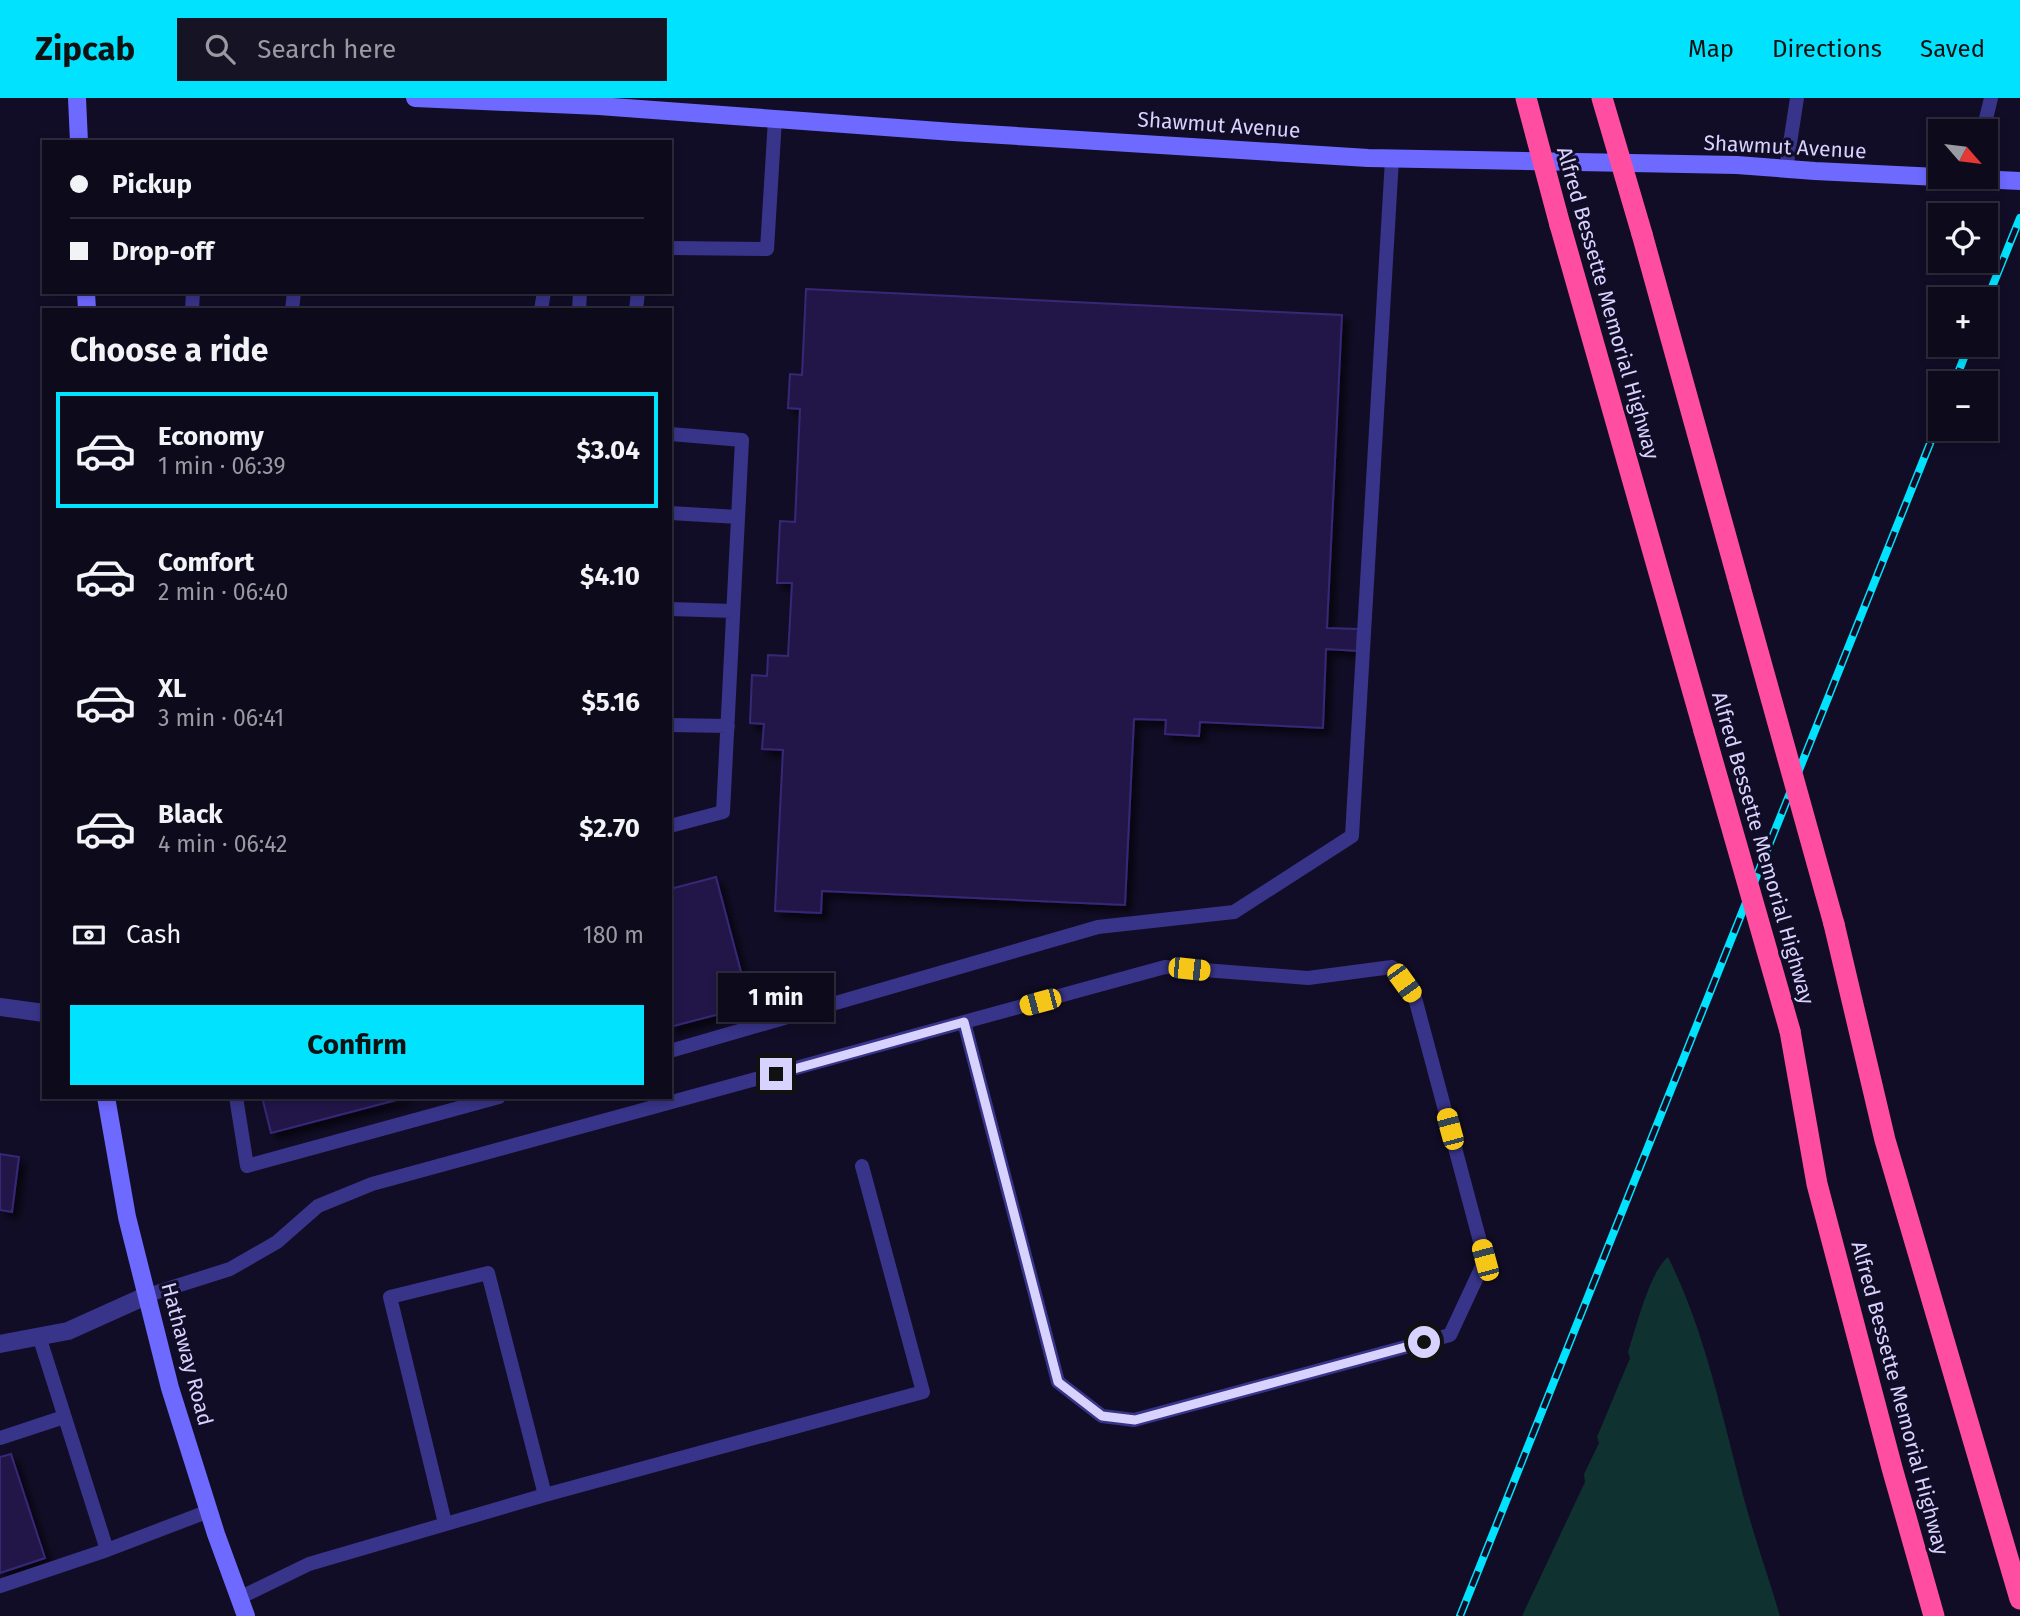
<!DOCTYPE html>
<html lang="en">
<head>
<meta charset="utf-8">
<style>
	:root { --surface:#0d0a1c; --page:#161325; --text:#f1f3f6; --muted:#9a9aa3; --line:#2d2b3b; --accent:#00e2fd }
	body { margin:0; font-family:"Fira Sans",sans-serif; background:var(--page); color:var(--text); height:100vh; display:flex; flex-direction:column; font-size:26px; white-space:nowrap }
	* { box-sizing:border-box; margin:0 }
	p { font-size:23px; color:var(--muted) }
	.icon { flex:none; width:38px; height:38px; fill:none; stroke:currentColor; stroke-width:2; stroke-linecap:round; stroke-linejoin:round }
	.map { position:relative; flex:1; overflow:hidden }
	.side { position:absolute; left:42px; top:210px; width:630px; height:791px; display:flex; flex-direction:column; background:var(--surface); border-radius:0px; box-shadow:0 4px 10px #0003,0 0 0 2px var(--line) }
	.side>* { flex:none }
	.top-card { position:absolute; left:42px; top:42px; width:630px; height:154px; border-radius:0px; box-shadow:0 4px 10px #0003,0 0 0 2px var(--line); display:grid; align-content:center; height:154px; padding:0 28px; background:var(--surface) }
	.needle { width:46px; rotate:118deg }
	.tools { position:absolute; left:1928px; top:21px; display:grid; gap:14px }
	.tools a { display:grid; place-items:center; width:70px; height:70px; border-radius:0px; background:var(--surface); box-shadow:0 4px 10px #0003,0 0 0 2px var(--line); font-size:35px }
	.end { position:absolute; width:32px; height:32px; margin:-16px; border:9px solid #d8d2ff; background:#111; box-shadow:0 0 0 4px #111 }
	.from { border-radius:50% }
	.bubble { position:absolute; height:49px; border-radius:0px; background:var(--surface); box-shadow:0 4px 10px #0003,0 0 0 2px var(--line); font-size:23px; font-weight:700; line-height:49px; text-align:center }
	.car { position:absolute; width:21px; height:42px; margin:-21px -10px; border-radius:9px; box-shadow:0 0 5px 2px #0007; background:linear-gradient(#f5c518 24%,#345 0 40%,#f5c518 0 76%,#345 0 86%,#f5c518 0) }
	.top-card b { display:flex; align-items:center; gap:24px; height:66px; font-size:26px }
	.top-card b+b { border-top:2px solid var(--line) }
	.top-card i { width:18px; height:18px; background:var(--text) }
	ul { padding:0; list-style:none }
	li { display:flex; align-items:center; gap:21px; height:116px; margin:0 14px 10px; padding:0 14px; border:4px solid transparent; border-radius:0px }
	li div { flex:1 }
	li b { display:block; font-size:26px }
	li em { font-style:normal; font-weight:700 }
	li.on { border-color:var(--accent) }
	li>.icon { width:63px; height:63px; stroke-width:1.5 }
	h2 { padding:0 28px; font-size:32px; line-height:84px }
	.pay { display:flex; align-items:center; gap:18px; height:77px; padding:0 28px; font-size:26px }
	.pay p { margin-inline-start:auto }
	.primary-button { display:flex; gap:14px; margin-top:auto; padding:14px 28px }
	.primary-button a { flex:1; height:80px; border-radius:0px; background:var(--accent); color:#111; font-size:28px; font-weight:700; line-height:80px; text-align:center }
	header { display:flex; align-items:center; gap:42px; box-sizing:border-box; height:98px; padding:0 35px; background:var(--accent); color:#111 }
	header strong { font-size:33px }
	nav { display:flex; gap:38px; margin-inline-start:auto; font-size:24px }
	.search { width:490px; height:63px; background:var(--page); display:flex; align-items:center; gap:18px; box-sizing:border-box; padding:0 24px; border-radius:0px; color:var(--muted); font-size:26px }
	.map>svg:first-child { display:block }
	.green { fill:#0f3130 }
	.building { fill:#221849; stroke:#382876; stroke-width:2; filter:url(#shadow) }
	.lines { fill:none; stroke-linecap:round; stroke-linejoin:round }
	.lane { stroke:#383489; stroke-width:14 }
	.street { stroke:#383489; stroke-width:18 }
	.secondary { stroke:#6e69ff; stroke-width:18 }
	.highway { stroke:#ff4da1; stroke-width:21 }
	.rail-casing { stroke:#00e2fd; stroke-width:8 }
	.rail { stroke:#110d26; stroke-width:5; stroke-dasharray:16; stroke-linecap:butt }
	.highway-bridge { stroke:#ff4da1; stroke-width:21 }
	.route { stroke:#d8d2ff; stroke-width:9 }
	.labels { text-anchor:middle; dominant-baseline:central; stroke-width:6; stroke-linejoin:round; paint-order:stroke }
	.street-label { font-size:21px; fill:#d8d2ff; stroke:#110d26 }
</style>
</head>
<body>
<header>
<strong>Zipcab</strong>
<div class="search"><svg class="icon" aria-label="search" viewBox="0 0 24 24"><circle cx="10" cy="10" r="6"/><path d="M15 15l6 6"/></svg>Search here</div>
<nav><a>Map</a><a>Directions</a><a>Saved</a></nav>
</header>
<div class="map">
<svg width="2020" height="1518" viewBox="0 0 2020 1518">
	<defs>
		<filter id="shadow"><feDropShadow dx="6" dy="6" stdDeviation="3.5" flood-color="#0009"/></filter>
	</defs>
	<rect width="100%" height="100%" fill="#110d26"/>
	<path class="green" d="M 1668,1159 C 1708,1239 1724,1329 1748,1415 C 1758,1450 1770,1484 1780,1518 L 1522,1518 L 1585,1384 L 1584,1376 L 1599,1345 L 1597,1339 L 1630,1260 L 1628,1254 C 1636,1230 1650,1173 1668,1159 Z"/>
	<path class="building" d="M 806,191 L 1342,217 L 1327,530 L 1358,531 L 1357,553 L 1326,551 L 1323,630 L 1200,624 L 1199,638 L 1165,636 L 1166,622 L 1134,621 L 1125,807 L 822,793 L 821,815 L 775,813 L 783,652 L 762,651 L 764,626 L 750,625 L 752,577 L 767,578 L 768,557 L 788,558 L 792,485 L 777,485 L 780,423 L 795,424 L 800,311 L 788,310 L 790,276 L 802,277 Z
		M 716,779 L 750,908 L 670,929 L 670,791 Z
		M 262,999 L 408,999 L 271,1035 Z
		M 0,1056 L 19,1059 L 12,1114 L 0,1112 Z
		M 11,1356 L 45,1460 L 0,1475 L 0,1359 Z"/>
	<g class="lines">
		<path class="lane" d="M 1983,33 L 1991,0
			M 1786,71 L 1797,0
			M 670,150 L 767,151 L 775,21
			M 192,212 L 193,194
			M 292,212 L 294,194
			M 541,212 L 544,194
			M 579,212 L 580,194
			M 636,212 L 638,194
			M 670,336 L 742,342 L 723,714 L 670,728
			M 670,415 L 738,419
			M 670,511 L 733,513
			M 670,627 L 728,628
			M 670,953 L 1098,829 L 1234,814 L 1352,738 L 1392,61
			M 236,999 L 247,1068 L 499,999
			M 148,1197 L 230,1171 L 277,1144 L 318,1108 L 372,1086 L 1165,869 L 1308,880 L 1392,869 L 1415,900 L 1485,1162 L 1450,1237 L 1134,1322 L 1102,1318 L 1058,1284 L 964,924
			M 39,1238 L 107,1452 L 209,1413
			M 0,1340 L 64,1319
			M 545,1397 L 923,1294 L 862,1068
			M 0,1488 L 107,1452
			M 239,1500 L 309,1466 L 545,1397 L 488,1175 L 390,1199 L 445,1425"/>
		<path class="street" d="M 0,909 L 44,915
			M 0,1246 L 68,1233 L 148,1197"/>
		<path class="secondary" d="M 77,0 L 79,44
			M 415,0 L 599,8 L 953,34 L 1368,60 L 1737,67 L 1815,73 L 2020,83
			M 86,194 L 87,212
			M 106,999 L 127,1119 L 170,1290 L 216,1436 L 246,1518"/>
		<path class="highway" d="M 1560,127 L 1704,633
			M 1642,136 L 1740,489
			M 1834,826 L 1885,1042 L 2020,1501
			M 1790,933 L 1817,1086 L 1892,1370 L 1934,1518"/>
		<g class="rail-casing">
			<path id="rail" d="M 1986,204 L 2020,120
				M 1954,285 L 1969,247
				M 1460,1518 L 1941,318"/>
		</g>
		<use href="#rail" class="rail"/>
		<path class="highway-bridge" d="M 1526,0 L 1560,127
			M 1602,0 L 1642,136
			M 1740,489 L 1834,826
			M 1704,633 L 1790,933"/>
	</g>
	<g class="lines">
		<path class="route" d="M 776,976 L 964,924 L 1058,1284 L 1102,1318 L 1135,1322 L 1424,1244"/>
	</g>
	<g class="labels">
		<g class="street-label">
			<text transform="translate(1219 27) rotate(4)">Shawmut Avenue</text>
			<text transform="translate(1785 49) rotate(3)">Shawmut Avenue</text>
			<text transform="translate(1608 205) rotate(74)">Alfred Bessette Memorial Highway</text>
			<text transform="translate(1763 750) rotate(74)">Alfred Bessette Memorial Highway</text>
			<text transform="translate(187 1256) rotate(75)">Hathaway Road</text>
			<text transform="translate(1900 1300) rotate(75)">Alfred Bessette Memorial Highway</text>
		</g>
	</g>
</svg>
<div class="tools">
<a><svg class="needle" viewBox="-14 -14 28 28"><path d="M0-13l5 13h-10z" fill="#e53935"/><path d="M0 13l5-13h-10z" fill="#9a9aa3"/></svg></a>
<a><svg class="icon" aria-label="locate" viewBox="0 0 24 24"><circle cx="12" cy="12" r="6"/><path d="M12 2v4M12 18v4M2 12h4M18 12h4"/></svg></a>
<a>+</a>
<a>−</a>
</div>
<i class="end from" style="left:1424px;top:1244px"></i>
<i class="end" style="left:776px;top:976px"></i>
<div class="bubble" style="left:718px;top:875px;width:116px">1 min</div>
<i class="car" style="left:1189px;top:871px;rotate:96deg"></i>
<i class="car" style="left:1404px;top:885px;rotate:144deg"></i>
<i class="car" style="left:1040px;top:904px;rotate:255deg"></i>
<i class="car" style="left:1450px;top:1031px;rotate:345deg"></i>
<i class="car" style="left:1485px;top:1162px;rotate:345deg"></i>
<div class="top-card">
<b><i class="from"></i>Pickup</b>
<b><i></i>Drop-off</b>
</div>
<section class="side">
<h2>Choose a ride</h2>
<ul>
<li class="on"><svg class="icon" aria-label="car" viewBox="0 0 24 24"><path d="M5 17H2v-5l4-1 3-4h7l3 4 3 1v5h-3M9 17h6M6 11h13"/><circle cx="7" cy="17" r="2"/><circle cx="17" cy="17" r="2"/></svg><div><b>Economy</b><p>1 min · 06:39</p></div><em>$3.04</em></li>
<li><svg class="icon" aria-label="car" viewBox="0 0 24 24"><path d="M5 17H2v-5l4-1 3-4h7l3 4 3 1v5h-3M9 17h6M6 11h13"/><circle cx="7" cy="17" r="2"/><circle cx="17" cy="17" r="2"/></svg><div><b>Comfort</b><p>2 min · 06:40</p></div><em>$4.10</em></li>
<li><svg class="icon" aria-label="car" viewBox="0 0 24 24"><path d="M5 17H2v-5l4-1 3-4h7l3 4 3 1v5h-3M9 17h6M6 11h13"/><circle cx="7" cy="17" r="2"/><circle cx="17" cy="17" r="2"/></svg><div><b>XL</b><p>3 min · 06:41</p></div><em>$5.16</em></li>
<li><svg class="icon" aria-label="car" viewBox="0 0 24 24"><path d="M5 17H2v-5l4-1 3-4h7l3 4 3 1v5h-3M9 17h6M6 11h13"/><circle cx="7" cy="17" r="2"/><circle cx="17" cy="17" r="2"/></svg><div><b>Black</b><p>4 min · 06:42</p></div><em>$2.70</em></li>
</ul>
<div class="pay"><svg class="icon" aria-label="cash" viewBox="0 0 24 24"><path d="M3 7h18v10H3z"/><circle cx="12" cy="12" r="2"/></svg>Cash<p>180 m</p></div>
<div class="primary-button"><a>Confirm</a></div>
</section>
</div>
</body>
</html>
